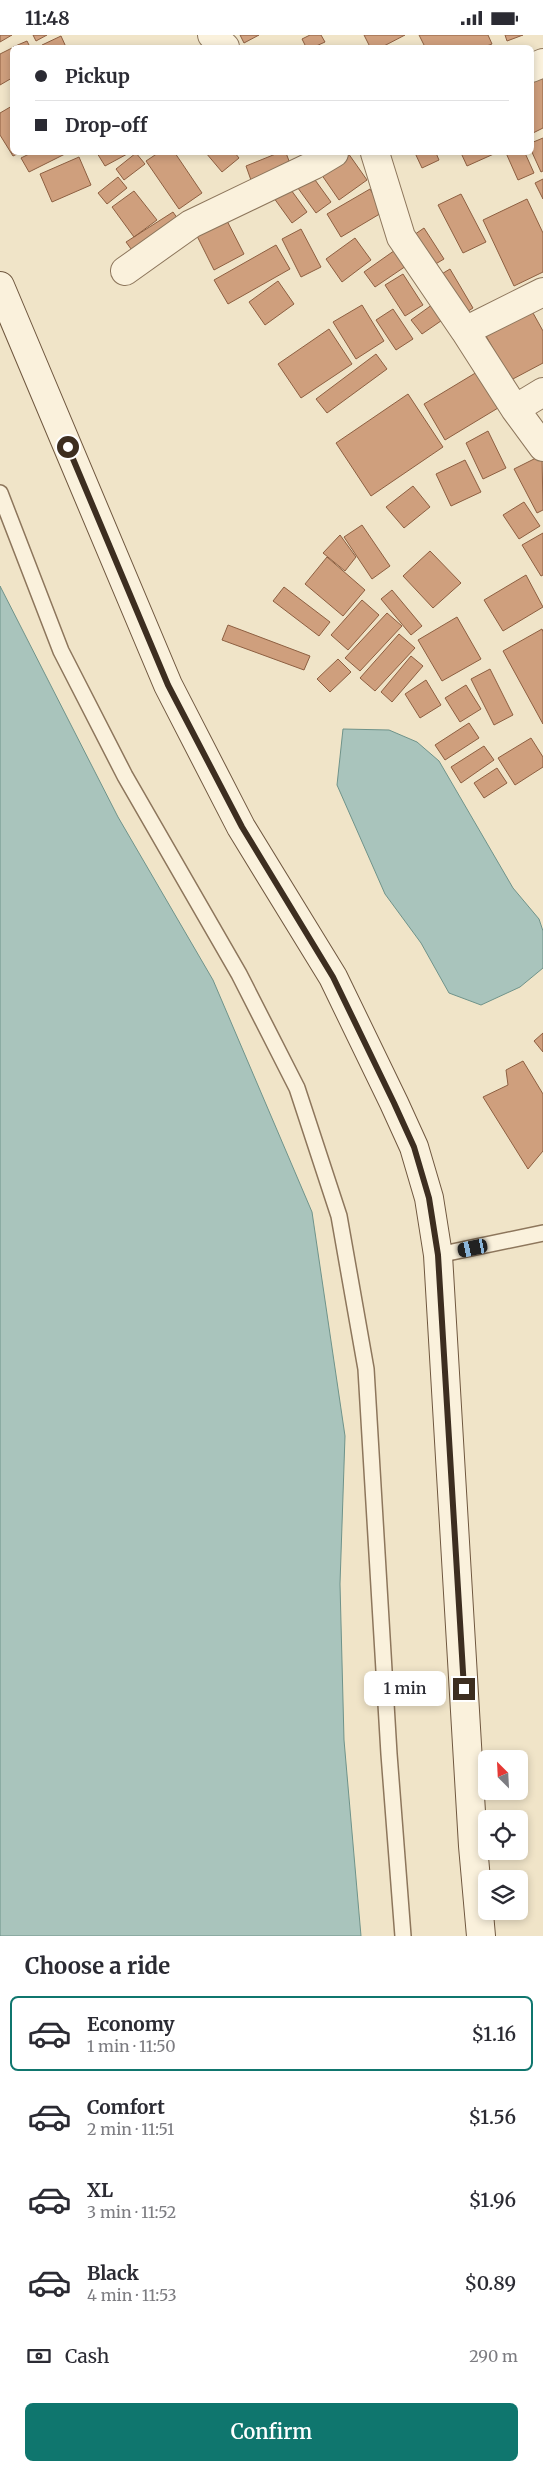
<!DOCTYPE html>
<html lang="en">
<head>
<meta charset="utf-8">
<style>
	:root { --surface:#fff; --page:#f2f2f3; --text:#2b2b33; --muted:#7c7c81; --line:#e1e1e2; --accent:#0f766e }
	body { margin:0; font-family:Merriweather,serif; background:var(--page); color:var(--text); height:100vh; display:flex; flex-direction:column; font-size:19px; white-space:nowrap }
	* { box-sizing:border-box; margin:0 }
	p { font-size:16px; color:var(--muted) }
	.icon { flex:none; width:28px; height:28px; fill:none; stroke:currentColor; stroke-width:2; stroke-linecap:round; stroke-linejoin:round }
	.map { position:relative; height:1901px; overflow:hidden }
	.details { display:flex; flex-direction:column; background:var(--surface); flex:1 }
	.details>* { flex:none }
	.guide { position:absolute; left:10px; top:10px; width:524px; height:110px; border-radius:8px; box-shadow:0 2px 8px #0003; display:grid; align-content:center; height:110px; padding:0 25px; background:var(--surface) }
	.needle { width:32px; rotate:336deg }
	.tools { position:absolute; left:478px; top:1715px; display:grid; gap:10px }
	.tools a { display:grid; place-items:center; width:50px; height:50px; border-radius:8px; background:var(--surface); box-shadow:0 2px 8px #0003; font-size:25px }
	.end { position:absolute; width:22px; height:22px; margin:-11px; border:6px solid #3d2e20; background:#fff; box-shadow:0 0 0 2px #fff }
	.from { border-radius:50% }
	.bubble { position:absolute; height:35px; border-radius:8px; background:var(--surface); box-shadow:0 2px 8px #0003; font-size:16px; font-weight:600; line-height:35px; text-align:center }
	.car { position:absolute; width:15px; height:30px; margin:-15px -8px; border-radius:6px; box-shadow:0 0 4px 1px #0007; background:linear-gradient(#222 24%,#8ab4d8 0 40%,#222 0 76%,#8ab4d8 0 86%,#222 0) }
	.guide b { display:flex; align-items:center; gap:18px; height:48px; font-size:19px }
	.guide b+b { border-top:1px solid var(--line) }
	.guide i { width:12px; height:12px; background:var(--text) }
	ul { padding:0; list-style:none }
	li { display:flex; align-items:center; gap:15px; height:75px; margin:0 10px 8px; padding:0 15px; border:2px solid transparent; border-radius:8px }
	li div { flex:1 }
	li b { display:block; font-size:19px }
	li em { font-style:normal; font-weight:600 }
	li.selected { border-color:var(--accent) }
	li>.icon { width:45px; height:45px; stroke-width:1.5 }
	h2 { padding:0 25px; font-size:22px; line-height:60px }
	.pay { display:flex; align-items:center; gap:12px; height:55px; padding:0 25px; font-size:19px }
	.pay p { margin-inline-start:auto }
	.cta { display:flex; gap:10px; margin-top:auto; padding:10px 25px }
	.cta a { flex:1; height:58px; border-radius:8px; background:var(--accent); color:#fff; font-size:20px; font-weight:600; line-height:58px; text-align:center }
	.status { display:flex; justify-content:space-between; align-items:center; height:35px; padding:0 25px; background:var(--surface); direction:ltr }
	.status svg { height:14px; fill:currentColor }
	.map>svg:first-child { display:block }
	.water { fill:#a9c4bc; stroke:#6f938a }
	.building { fill:#cf9f7d; stroke:#8d5f41 }
	.lines { fill:none; stroke-linecap:round; stroke-linejoin:round }
	.service-casing { stroke:#8d765c; stroke-width:18 }
	.minor-casing { stroke:#8d765c; stroke-width:30 }
	.secondary-casing { stroke:#6f573f; stroke-width:30 }
	.service { stroke:#faf1dc; stroke-width:15 }
	.minor { stroke:#faf1dc; stroke-width:28 }
	.secondary { stroke:#faf1dc; stroke-width:28 }
	.route { stroke:#3d2e20; stroke-width:6 }
</style>
</head>
<body>
<div class="status"><b>11:48</b><svg viewBox="0 0 49 12"><path d="M0 12V9h3v3zM5 12V6h3v6zM10 12V3h3v9zM15 12V0h3v12zM26 1h20v11H26zM47 4h2v5h-2z"/></svg></div>
<div class="map">
<svg width="543" height="1901" viewBox="0 0 543 1901">
	<rect width="100%" height="100%" fill="#f0e4c8"/>
	<path class="water" d="M 0,551 L 118,782 L 213,945 L 312,1177 L 345,1401 L 340,1549 L 344,1705 L 361,1901 L 0,1901 Z
		M 343,694 L 389,695 L 417,707 L 439,726 L 513,853 L 539,884 L 543,896 L 543,933 L 520,952 L 481,970 L 449,958 L 421,908 L 385,859 L 337,750 Z"/>
	<path class="building" d="M 0,0 L 12,0 L 0,7 Z
		M 33,0 L 47,0 L 36,6 Z
		M 240,0 L 259,0 L 244,8 Z
		M 321,0 L 325,7 L 314,12 L 306,12 L 302,4 L 310,0 Z
		M 364,0 L 405,0 L 382,12 L 370,12 Z
		M 419,0 L 488,0 L 492,9 L 484,12 L 425,12 Z
		M 505,0 L 523,0 L 507,6 Z
		M 61,1 L 66,12 L 44,12 L 42,10 Z
		M 27,6 L 30,12 L 13,12 Z
		M 12,13 L 12,43 L 0,50 L 0,19 Z
		M 531,39 L 543,43 L 543,93 L 531,99 Z
		M 12,71 L 12,118 L 19,118 L 13,121 L 0,100 L 0,78 Z
		M 543,103 L 543,136 L 541,137 L 531,115 L 531,108 Z
		M 31,118 L 67,118 L 29,137 L 21,123 Z
		M 97,118 L 129,118 L 105,131 Z
		M 136,118 L 145,129 L 124,145 L 116,134 Z
		M 158,118 L 175,118 L 202,158 L 179,174 L 146,126 Z
		M 206,118 L 235,118 L 239,123 L 222,137 Z
		M 278,118 L 286,118 L 291,131 L 252,148 L 246,131 Z
		M 348,118 L 367,145 L 339,165 L 319,136 Z
		M 415,118 L 436,118 L 439,125 L 422,133 Z
		M 461,118 L 496,118 L 467,131 Z
		M 506,118 L 525,118 L 534,138 L 518,145 Z
		M 79,122 L 91,150 L 52,167 L 40,139 Z
		M 310,138 L 331,167 L 316,178 L 295,149 Z
		M 118,142 L 127,153 L 107,169 L 98,158 Z
		M 543,144 L 543,164 L 535,148 Z
		M 286,148 L 307,177 L 292,188 L 271,159 Z
		M 370,154 L 383,177 L 341,202 L 327,179 Z
		M 134,156 L 157,185 L 134,202 L 112,172 Z
		M 461,159 L 486,207 L 463,218 L 438,170 Z
		M 527,164 L 543,198 L 543,237 L 514,251 L 483,185 Z
		M 173,177 L 180,187 L 134,218 L 126,207 Z
		M 223,178 L 244,219 L 214,235 L 193,193 Z
		M 424,193 L 444,224 L 427,234 L 408,204 Z
		M 301,194 L 321,232 L 301,242 L 282,204 Z
		M 355,203 L 371,225 L 342,247 L 326,224 Z
		M 276,210 L 290,234 L 228,269 L 214,245 Z
		M 398,213 L 409,229 L 375,252 L 364,237 Z
		M 450,234 L 473,273 L 459,282 L 435,243 Z
		M 403,239 L 423,270 L 405,281 L 385,250 Z
		M 278,246 L 294,269 L 265,290 L 249,267 Z
		M 440,264 L 451,279 L 422,299 L 411,285 Z
		M 528,269 L 543,296 L 543,328 L 511,345 L 482,294 Z
		M 362,270 L 384,306 L 356,324 L 333,287 Z
		M 393,274 L 413,304 L 396,315 L 376,285 Z
		M 329,294 L 352,329 L 301,363 L 278,329 Z
		M 376,319 L 387,334 L 327,378 L 316,364 Z
		M 482,334 L 503,370 L 445,405 L 424,369 Z
		M 408,359 L 443,412 L 371,461 L 336,408 Z
		M 488,396 L 506,433 L 483,444 L 466,408 Z
		M 542,420 L 543,475 L 537,478 L 514,434 Z
		M 465,425 L 481,457 L 451,471 L 436,439 Z
		M 413,451 L 430,472 L 404,493 L 386,472 Z
		M 524,467 L 540,491 L 519,504 L 503,480 Z
		M 362,490 L 390,531 L 372,544 L 344,502 Z
		M 543,498 L 543,540 L 541,541 L 522,510 Z
		M 340,500 L 356,522 L 345,536 L 323,518 Z
		M 430,516 L 461,548 L 433,573 L 403,541 Z
		M 327,522 L 365,555 L 343,581 L 305,549 Z
		M 526,540 L 543,572 L 503,596 L 484,565 Z
		M 284,552 L 330,587 L 319,601 L 273,566 Z
		M 392,555 L 422,591 L 411,600 L 381,564 Z
		M 362,565 L 379,580 L 348,615 L 331,600 Z
		M 387,578 L 402,591 L 360,636 L 345,623 Z
		M 457,582 L 481,624 L 442,646 L 418,605 Z
		M 228,590 L 310,621 L 304,635 L 222,605 Z
		M 542,594 L 543,597 L 543,689 L 503,616 Z
		M 399,599 L 415,613 L 375,656 L 360,643 Z
		M 411,621 L 423,631 L 392,667 L 381,657 Z
		M 338,624 L 351,637 L 330,657 L 317,644 Z
		M 490,634 L 513,680 L 494,690 L 471,644 Z
		M 426,645 L 441,670 L 420,683 L 405,659 Z
		M 466,650 L 481,674 L 460,687 L 445,663 Z
		M 469,688 L 479,703 L 445,725 L 435,710 Z
		M 531,703 L 543,722 L 543,732 L 515,750 L 498,723 Z
		M 484,711 L 494,725 L 461,748 L 451,732 Z
		M 497,733 L 507,748 L 484,763 L 474,748 Z
		M 543,998 L 543,1017 L 534,1006 Z
		M 523,1026 L 543,1059 L 543,1116 L 528,1134 L 483,1062 L 508,1050 L 506,1035 Z"/>
	<g class="lines">
		<g class="service-casing">
			<path id="service" d="M 0,458 L 61,616 L 125,741 L 239,939 L 297,1053 L 339,1181 L 366,1334 L 389,1719 L 403,1901
				M 438,1220 L 543,1198"/>
		</g>
		<g class="minor-casing">
			<path id="minor" d="M 212,0 L 225,12
				M 531,33 L 543,28
				M 375,118 L 401,202 L 465,296 L 515,374 L 543,412
				M 125,236 L 191,189 L 314,130 L 334,118
				M 465,296 L 543,257
				M 515,374 L 543,357"/>
		</g>
		<g class="secondary-casing">
			<path id="secondary" d="M 0,251 L 168,650 L 241,792 L 333,942 L 394,1068 L 414,1112 L 429,1163 L 438,1220 L 473,1811 L 481,1901"/>
		</g>
		<use href="#service" class="service"/>
		<use href="#minor" class="minor"/>
		<use href="#secondary" class="secondary"/>
	</g>
	<g class="lines">
		<path class="route" d="M 68,412 L 168,650 L 242,792 L 333,942 L 394,1068 L 414,1112 L 429,1163 L 438,1220 L 464,1654"/>
	</g>
</svg>
<div class="tools">
<a><svg class="needle" viewBox="-14 -14 28 28"><path d="M0-13l5 13h-10z" fill="#e53935"/><path d="M0 13l5-13h-10z" fill="#7c7c81"/></svg></a>
<a><svg class="icon" aria-label="locate" viewBox="0 0 24 24"><circle cx="12" cy="12" r="6"/><path d="M12 2v4M12 18v4M2 12h4M18 12h4"/></svg></a>
<a><svg class="icon" aria-label="layers" viewBox="0 0 24 24"><path d="M12 4l9 5-9 5-9-5zM3 14l9 5 9-5"/></svg></a>
</div>
<i class="end from" style="left:68px;top:412px"></i>
<i class="end" style="left:464px;top:1654px"></i>
<div class="bubble" style="left:364px;top:1636px;width:82px">1 min</div>
<i class="car" style="left:473px;top:1213px;rotate:258deg"></i>
<div class="guide">
<b><i class="from"></i>Pickup</b>
<b><i></i>Drop-off</b>
</div>
</div>
<section class="details">
<h2>Choose a ride</h2>
<ul>
<li class="selected"><svg class="icon" aria-label="car" viewBox="0 0 24 24"><path d="M5 17H2v-5l4-1 3-4h7l3 4 3 1v5h-3M9 17h6M6 11h13"/><circle cx="7" cy="17" r="2"/><circle cx="17" cy="17" r="2"/></svg><div><b>Economy</b><p>1 min · 11:50</p></div><em>$1.16</em></li>
<li><svg class="icon" aria-label="car" viewBox="0 0 24 24"><path d="M5 17H2v-5l4-1 3-4h7l3 4 3 1v5h-3M9 17h6M6 11h13"/><circle cx="7" cy="17" r="2"/><circle cx="17" cy="17" r="2"/></svg><div><b>Comfort</b><p>2 min · 11:51</p></div><em>$1.56</em></li>
<li><svg class="icon" aria-label="car" viewBox="0 0 24 24"><path d="M5 17H2v-5l4-1 3-4h7l3 4 3 1v5h-3M9 17h6M6 11h13"/><circle cx="7" cy="17" r="2"/><circle cx="17" cy="17" r="2"/></svg><div><b>XL</b><p>3 min · 11:52</p></div><em>$1.96</em></li>
<li><svg class="icon" aria-label="car" viewBox="0 0 24 24"><path d="M5 17H2v-5l4-1 3-4h7l3 4 3 1v5h-3M9 17h6M6 11h13"/><circle cx="7" cy="17" r="2"/><circle cx="17" cy="17" r="2"/></svg><div><b>Black</b><p>4 min · 11:53</p></div><em>$0.89</em></li>
</ul>
<div class="pay"><svg class="icon" aria-label="cash" viewBox="0 0 24 24"><path d="M3 7h18v10H3z"/><circle cx="12" cy="12" r="2"/></svg>Cash<p>290 m</p></div>
<div class="cta"><a>Confirm</a></div>
</section>
</body>
</html>
